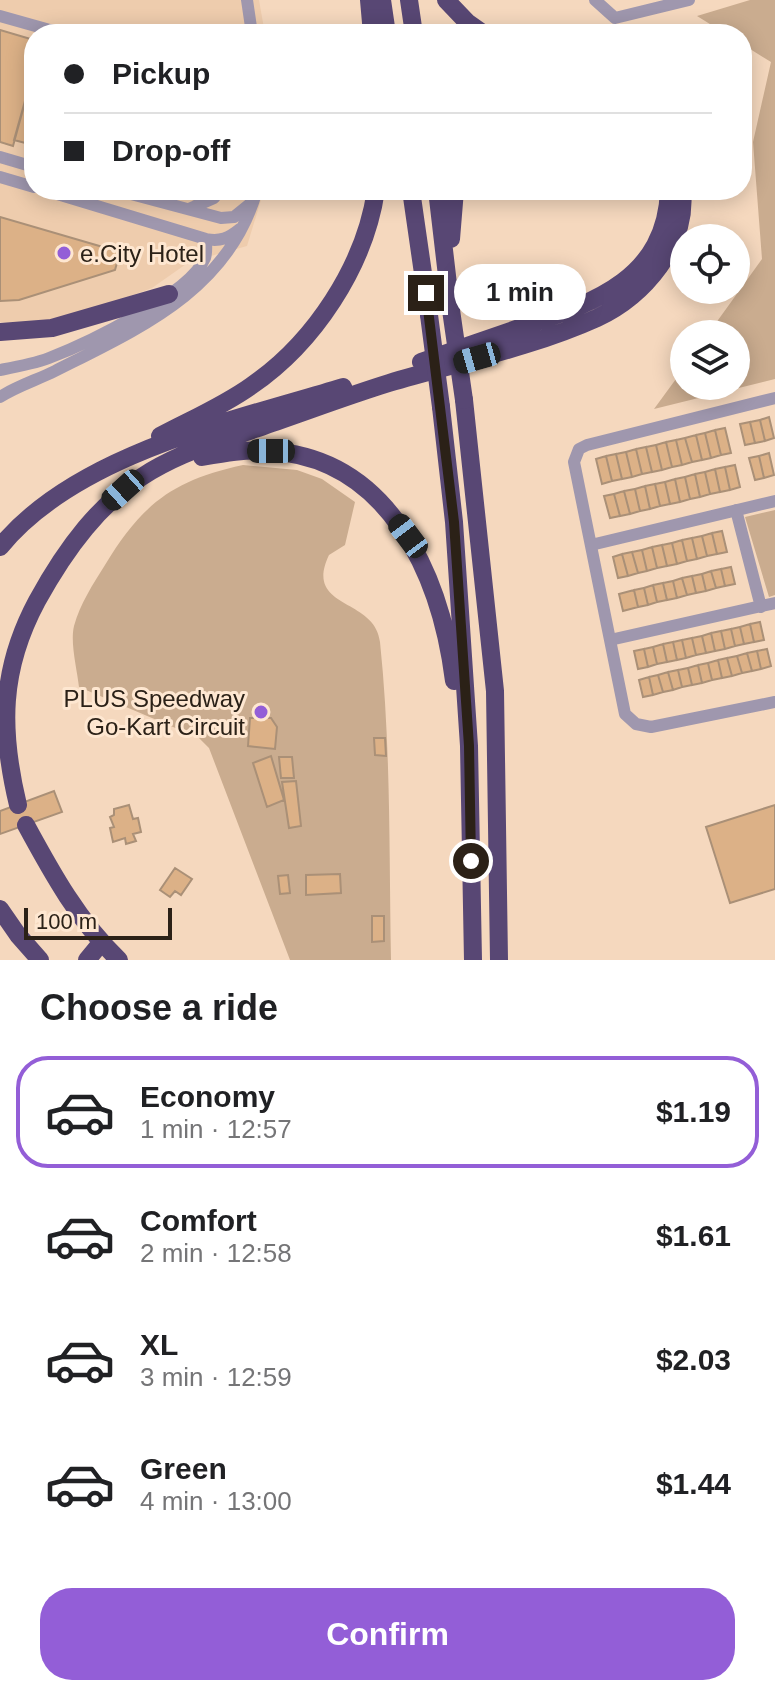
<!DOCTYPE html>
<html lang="en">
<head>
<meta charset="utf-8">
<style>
	:root { --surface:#fff; --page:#f6f6f6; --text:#202124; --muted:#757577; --line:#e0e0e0; --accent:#935ed7 }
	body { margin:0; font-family:Helvetica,sans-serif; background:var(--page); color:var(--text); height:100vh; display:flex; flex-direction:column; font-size:30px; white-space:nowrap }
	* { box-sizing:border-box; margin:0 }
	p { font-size:26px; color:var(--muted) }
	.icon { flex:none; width:44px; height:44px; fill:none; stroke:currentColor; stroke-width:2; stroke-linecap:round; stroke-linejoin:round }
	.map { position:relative; height:960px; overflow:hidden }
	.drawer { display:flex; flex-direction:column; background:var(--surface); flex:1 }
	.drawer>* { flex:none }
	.guide { position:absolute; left:24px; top:24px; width:728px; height:176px; border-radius:32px; box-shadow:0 4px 20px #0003; display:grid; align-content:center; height:176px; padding:0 40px; background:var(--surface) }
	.controls { position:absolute; left:670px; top:224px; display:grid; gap:16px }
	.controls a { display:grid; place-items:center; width:80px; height:80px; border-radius:50%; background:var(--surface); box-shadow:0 4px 20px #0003; font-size:40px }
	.scale { position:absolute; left:24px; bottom:20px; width:148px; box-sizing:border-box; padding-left:8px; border:4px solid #2b2117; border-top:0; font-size:22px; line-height:28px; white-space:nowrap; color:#2b2117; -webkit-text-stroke:6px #fee7d1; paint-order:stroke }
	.end { position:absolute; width:36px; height:36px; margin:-18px; border:10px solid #2b2117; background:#fff; box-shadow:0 0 0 4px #fff }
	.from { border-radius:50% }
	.bubble { position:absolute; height:56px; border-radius:28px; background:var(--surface); box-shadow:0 4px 20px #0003; font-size:26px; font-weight:700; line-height:56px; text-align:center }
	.car { position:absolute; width:24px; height:48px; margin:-24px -12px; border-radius:10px; box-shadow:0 0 6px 2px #0007; background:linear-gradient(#222 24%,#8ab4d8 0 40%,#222 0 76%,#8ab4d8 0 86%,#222 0) }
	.guide b { display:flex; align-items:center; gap:28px; height:76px; font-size:30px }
	.guide b+b { border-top:2px solid var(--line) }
	.guide i { width:20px; height:20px; background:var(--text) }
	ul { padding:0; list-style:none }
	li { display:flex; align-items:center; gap:24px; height:112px; margin:0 16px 12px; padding:0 24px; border:4px solid transparent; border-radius:32px }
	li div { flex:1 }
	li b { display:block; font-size:30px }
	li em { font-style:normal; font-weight:700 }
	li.current { border-color:var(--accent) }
	li>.icon { width:72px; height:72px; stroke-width:1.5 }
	h2 { padding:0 40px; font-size:36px; line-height:96px }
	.primary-button { display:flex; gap:16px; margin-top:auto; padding:16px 40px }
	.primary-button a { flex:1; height:92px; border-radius:32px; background:var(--accent); color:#fff; font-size:32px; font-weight:700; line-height:92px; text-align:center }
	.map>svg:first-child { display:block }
	.built { fill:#eeccad }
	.green { fill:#caac8f }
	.building { fill:#dcb187; stroke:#aa9077; stroke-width:2 }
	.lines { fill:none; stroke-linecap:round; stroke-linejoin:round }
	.minor { stroke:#9f97ae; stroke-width:12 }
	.highway { stroke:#584774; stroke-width:18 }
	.highway-bridge { stroke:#584774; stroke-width:18 }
	.route { stroke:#2b2117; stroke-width:10 }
	.poi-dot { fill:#935ed7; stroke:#fee7d1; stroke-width:3 }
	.labels { text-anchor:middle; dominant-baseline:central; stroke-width:6; stroke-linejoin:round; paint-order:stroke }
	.poi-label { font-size:24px; fill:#2b2117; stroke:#fee7d1; text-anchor:start }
</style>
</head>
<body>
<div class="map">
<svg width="775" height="960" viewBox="0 0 775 960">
	<rect width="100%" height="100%" fill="#f5d8be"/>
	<path class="built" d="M 0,0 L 259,0 L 265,34 L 34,34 L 34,190 L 264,190 L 247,246 L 189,262 L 152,288 L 82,314 L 21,324 L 0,322 Z"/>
	<path class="green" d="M 750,0 L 775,0 L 775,379 L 654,409 L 684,368 L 684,386 L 736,386 L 736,334 L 708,334 L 762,259 L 753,142 L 771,62 L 742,44 L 742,34 L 726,34 L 697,16 Z
		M 243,465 L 297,470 L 322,479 L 355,502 L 345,545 L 329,555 C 303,610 375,597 380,642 C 391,746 389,856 391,960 L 290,960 L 209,748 L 199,738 L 79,687 C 77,669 70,643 74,626 C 80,604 93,584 105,565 C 142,504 173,480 243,465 Z
		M 775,510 L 775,595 L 769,597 L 745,517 Z"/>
	<path class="building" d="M 0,30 L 34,40 L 34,69 L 13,146 L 0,142 Z
		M 34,69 L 34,140 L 33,145 L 14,140 Z
		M 172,190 L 209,190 L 207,197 L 199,201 L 171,193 Z
		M 0,217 L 120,252 L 115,270 L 19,300 L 0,301 Z
		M 769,417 L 774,438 L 765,441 L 760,420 Z
		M 760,420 L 765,441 L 755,443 L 750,422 Z
		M 750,422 L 755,443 L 745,445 L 740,424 Z
		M 725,428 L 731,453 L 721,455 L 715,430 Z
		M 715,430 L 721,455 L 711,458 L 705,433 Z
		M 705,433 L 711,458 L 702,460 L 696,435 Z
		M 696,435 L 702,460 L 692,462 L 685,438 Z
		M 685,438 L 692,462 L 682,465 L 676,440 Z
		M 676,440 L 682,465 L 672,467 L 666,442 Z
		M 666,442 L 672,467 L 662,470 L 656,445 Z
		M 656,445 L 662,470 L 652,472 L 646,447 Z
		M 646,447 L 652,472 L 642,474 L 636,449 Z
		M 636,449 L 642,474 L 632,477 L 626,452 Z
		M 626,452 L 632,477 L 622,479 L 616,454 Z
		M 769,453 L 774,475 L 764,478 L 759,456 Z
		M 616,454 L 622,479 L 612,481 L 606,456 Z
		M 606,456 L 612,481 L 602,484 L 596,459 Z
		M 759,456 L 764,478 L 755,480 L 749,458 Z
		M 735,465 L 740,487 L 730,490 L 725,467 Z
		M 725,467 L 730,490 L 720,492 L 715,469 Z
		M 715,469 L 720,492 L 710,494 L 705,472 Z
		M 705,472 L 710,494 L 700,497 L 695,474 Z
		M 695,474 L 700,497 L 690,499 L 685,477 Z
		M 685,477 L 690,499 L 680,502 L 675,479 Z
		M 675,479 L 680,502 L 670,504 L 665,482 Z
		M 665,482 L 670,504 L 660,506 L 655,484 Z
		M 655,484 L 660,506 L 650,509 L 645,486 Z
		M 645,486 L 650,509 L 640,511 L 635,489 Z
		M 635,489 L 640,511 L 630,514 L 624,491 Z
		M 624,491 L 630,514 L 620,516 L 614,494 Z
		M 614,494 L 620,516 L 610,518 L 604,496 Z
		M 722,531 L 727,552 L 717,554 L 712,533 Z
		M 712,533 L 717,554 L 707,556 L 702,536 Z
		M 702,536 L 707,556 L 697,559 L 692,538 Z
		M 692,538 L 697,559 L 687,561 L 682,540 Z
		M 682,540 L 687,561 L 677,564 L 672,543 Z
		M 672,543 L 677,564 L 667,566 L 662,545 Z
		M 662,545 L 667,566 L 657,568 L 652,547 Z
		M 652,547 L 657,568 L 647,571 L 642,550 Z
		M 642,550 L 647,571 L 638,573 L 632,552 Z
		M 632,552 L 638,573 L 628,576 L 622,554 Z
		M 622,554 L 628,576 L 618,578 L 613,557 Z
		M 731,567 L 735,584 L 725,586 L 721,569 Z
		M 721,569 L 725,586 L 716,588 L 711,571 Z
		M 711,571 L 716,588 L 706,591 L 702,574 Z
		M 702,574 L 706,591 L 696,593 L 692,576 Z
		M 692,576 L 696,593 L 687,595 L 682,578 Z
		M 682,578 L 687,595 L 677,598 L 673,581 Z
		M 673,581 L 677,598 L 667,600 L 663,583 Z
		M 663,583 L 667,600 L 657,602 L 653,585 Z
		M 653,585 L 657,602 L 648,605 L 644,588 Z
		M 644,588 L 648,605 L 638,607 L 634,590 Z
		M 634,590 L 638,607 L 623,611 L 619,594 Z
		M 760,622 L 764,640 L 754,642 L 750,624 Z
		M 750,624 L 754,642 L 744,644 L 740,627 Z
		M 740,627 L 744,644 L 735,646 L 731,629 Z
		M 731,629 L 735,646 L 725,649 L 721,631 Z
		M 721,631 L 725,649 L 715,651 L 711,633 Z
		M 711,633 L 715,651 L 706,653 L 702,636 Z
		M 702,636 L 706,653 L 696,655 L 692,638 Z
		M 692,638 L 696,655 L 686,658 L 682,640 Z
		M 682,640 L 686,658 L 677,660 L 673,642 Z
		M 673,642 L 677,660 L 667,662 L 663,644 Z
		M 663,644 L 667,662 L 657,664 L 653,647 Z
		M 653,647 L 657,664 L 648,667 L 644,649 Z
		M 644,649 L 648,667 L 638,669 L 634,651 Z
		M 767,649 L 771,666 L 761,669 L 757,651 Z
		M 757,651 L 761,669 L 752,671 L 747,653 Z
		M 747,653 L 752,671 L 742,673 L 737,656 Z
		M 737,656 L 742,673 L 732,676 L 727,658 Z
		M 727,658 L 732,676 L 722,678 L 718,660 Z
		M 718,660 L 722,678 L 712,680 L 708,663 Z
		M 708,663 L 712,680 L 702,683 L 698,665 Z
		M 698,665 L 702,683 L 692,685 L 688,668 Z
		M 688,668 L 692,685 L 682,687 L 678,670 Z
		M 678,670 L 682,687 L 673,690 L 668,672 Z
		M 668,672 L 673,690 L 663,692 L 658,675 Z
		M 658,675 L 663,692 L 653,695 L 649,677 Z
		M 649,677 L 653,695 L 643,697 L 639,680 Z
		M 250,718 L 271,718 L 277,727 L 275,749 L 248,746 Z
		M 374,738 L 385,738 L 386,756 L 375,755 Z
		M 271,756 L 284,800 L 267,807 L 253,763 Z
		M 279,757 L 292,757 L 294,778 L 281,778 Z
		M 296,781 L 301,826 L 289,828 L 282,782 Z
		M 54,791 L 62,812 L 0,834 L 0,811 Z
		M 129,805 L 133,819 L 138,818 L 141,832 L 133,834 L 136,841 L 126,844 L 125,838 L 113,842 L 110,828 L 114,827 L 110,817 L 114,815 L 114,809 Z
		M 775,805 L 775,889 L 730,903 L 706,827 Z
		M 175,868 L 192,879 L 181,895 L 175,891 L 170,897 L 160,890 Z
		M 340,874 L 341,893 L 306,895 L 306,875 Z
		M 288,875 L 290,893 L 280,894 L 278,876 Z
		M 372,916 L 384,916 L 384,941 L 372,942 Z"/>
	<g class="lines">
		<path class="minor" d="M 247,0 L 252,34
			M 595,0 L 615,18 L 689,0
			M 0,16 L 64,34
			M 0,157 L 34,167
			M 0,177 L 34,187
			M 44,190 L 206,239 C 220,242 229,238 240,229
			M 116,190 L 221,218 L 234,217 L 250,204
			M 189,209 L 214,198 L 220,190
			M 0,370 C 16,367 33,364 49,358 C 86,344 190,294 205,258 C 207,252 206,246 206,239
			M 0,397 C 17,386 37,380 55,371 C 140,328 229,290 257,190
			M 775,398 L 587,445 L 579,449 L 574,462 L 625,714 L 636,724 L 651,727 L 775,702
			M 736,510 L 761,607
			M 591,545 L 775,501
			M 610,640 L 775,603"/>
		<path class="highway" d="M 369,0 L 372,34
			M 382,0 L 387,34
			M 409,0 L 414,34
			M 446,0 L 467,22 L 484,34
			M 411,190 L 429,315
			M 437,190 L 451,310
			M 451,239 L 455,190
			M 0,332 L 52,328 L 169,294
			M 421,362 C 456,350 490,338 525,326 C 596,302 666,278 669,190
			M 464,400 L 495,691 L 499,960
			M 441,407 L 454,522 L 469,746 L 473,960
			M 160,436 C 190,420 223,406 251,386 C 314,343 365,266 376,190
			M 202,457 C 224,453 246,449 268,451 C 390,457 441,577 454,681
			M 0,547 C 76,454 232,421 343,387
			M 18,805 C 0,730 0,670 37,601 C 65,550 100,501 151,471 C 186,450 226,439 264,426 C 305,412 347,396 389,383 C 456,363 533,347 597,318 C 644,296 688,245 682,190
			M 26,825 C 52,873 79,922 119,960
			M 0,909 L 18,935 L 40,960
			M 87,960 L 101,943"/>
		<path class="highway-bridge" d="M 451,310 L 464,400
			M 429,315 L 441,407"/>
	</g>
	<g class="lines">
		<path class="route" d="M 426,293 L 454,522 L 469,746 L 471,861"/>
	</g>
	<g class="poi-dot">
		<circle cx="64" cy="253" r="8"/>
		<circle cx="261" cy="712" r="8"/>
	</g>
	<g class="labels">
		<g class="poi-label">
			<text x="80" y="253">e.City Hotel</text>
			<text x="245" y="698" text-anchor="end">PLUS Speedway<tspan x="245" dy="28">Go-Kart Circuit</tspan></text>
		</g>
	</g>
</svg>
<div class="controls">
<a><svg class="icon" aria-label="locate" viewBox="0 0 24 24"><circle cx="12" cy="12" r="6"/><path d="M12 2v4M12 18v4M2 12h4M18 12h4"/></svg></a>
<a><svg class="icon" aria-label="layers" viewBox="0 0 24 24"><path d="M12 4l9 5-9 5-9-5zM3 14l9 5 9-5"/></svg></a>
</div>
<div class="scale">100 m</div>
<i class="end from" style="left:471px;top:861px"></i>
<i class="end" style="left:426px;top:293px"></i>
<div class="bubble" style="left:454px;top:264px;width:132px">1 min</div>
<i class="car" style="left:477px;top:358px;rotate:254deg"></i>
<i class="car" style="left:271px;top:451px;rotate:270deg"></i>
<i class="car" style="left:123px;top:490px;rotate:228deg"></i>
<i class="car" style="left:408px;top:536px;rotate:323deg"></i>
<div class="guide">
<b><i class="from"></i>Pickup</b>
<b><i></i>Drop-off</b>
</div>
</div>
<section class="drawer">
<h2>Choose a ride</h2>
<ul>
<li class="current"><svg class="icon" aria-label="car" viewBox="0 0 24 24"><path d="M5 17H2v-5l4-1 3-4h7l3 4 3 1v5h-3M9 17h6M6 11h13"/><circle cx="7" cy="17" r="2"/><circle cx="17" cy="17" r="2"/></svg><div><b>Economy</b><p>1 min · 12:57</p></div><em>$1.19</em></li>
<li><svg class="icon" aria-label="car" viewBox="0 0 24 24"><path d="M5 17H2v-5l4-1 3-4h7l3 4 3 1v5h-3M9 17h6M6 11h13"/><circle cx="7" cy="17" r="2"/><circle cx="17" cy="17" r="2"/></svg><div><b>Comfort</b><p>2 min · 12:58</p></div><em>$1.61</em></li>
<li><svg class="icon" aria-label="car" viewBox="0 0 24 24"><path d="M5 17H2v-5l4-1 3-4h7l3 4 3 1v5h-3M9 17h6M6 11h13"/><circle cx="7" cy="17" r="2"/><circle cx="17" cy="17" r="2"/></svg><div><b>XL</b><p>3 min · 12:59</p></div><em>$2.03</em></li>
<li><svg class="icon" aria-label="car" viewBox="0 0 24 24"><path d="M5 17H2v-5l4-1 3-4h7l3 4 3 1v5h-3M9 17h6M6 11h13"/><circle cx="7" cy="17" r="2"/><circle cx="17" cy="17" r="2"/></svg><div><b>Green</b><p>4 min · 13:00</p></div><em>$1.44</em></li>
</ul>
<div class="primary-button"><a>Confirm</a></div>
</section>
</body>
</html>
